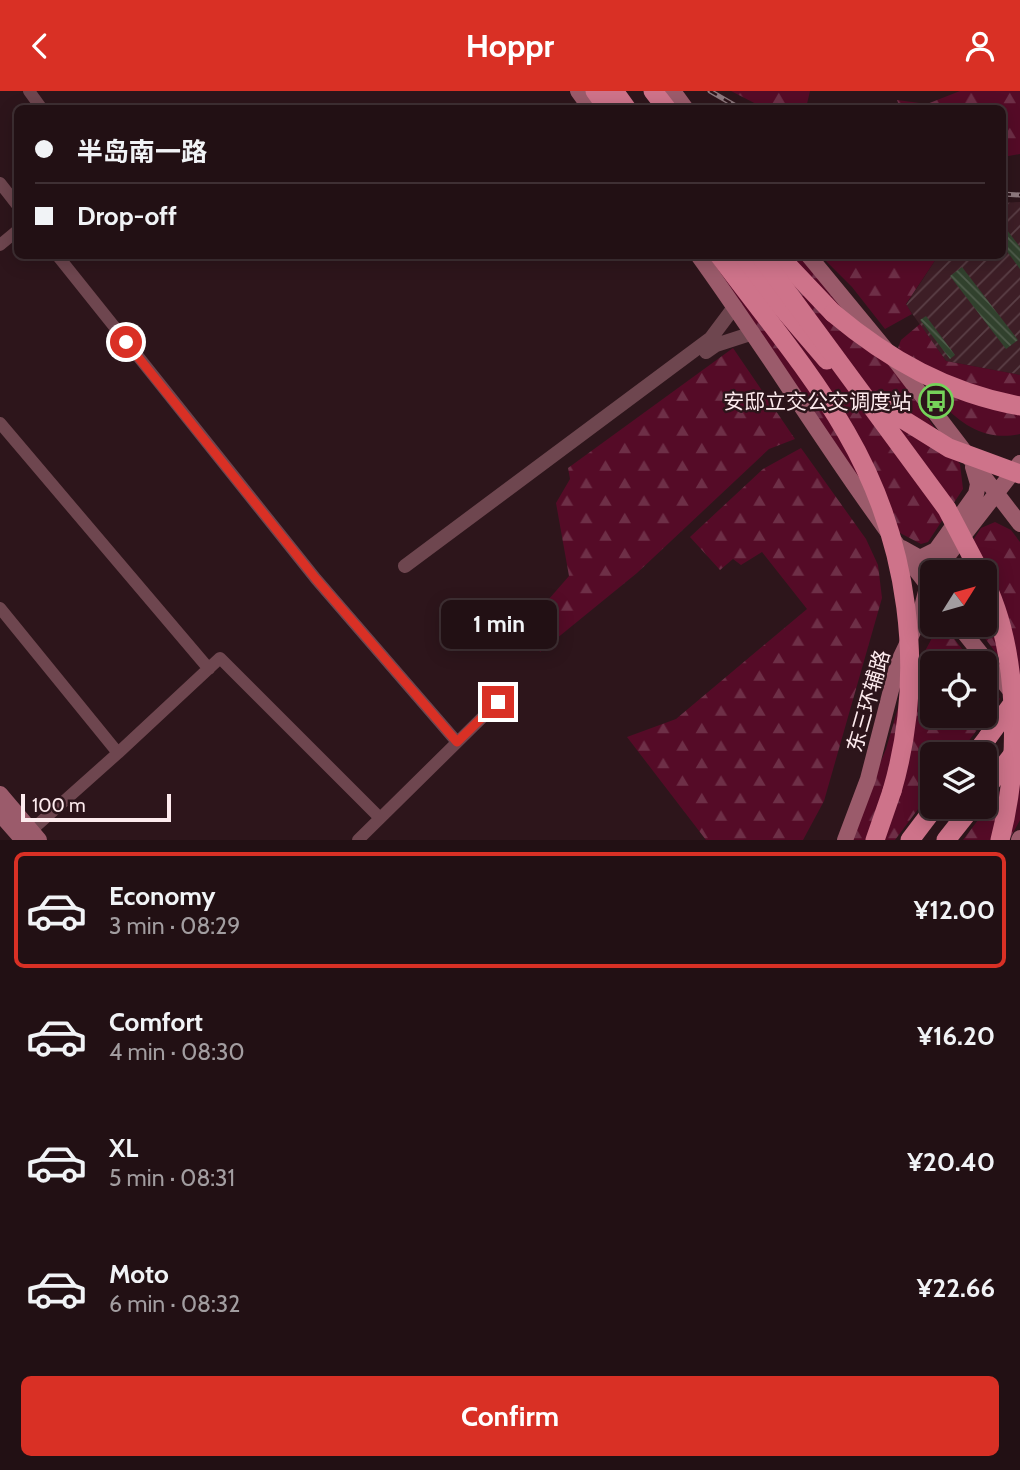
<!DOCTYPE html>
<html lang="en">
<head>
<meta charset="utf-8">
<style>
	:root { --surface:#221014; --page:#2e1e22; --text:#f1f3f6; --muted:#a29da0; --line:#3f3034; --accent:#d93025 }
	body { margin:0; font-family:Cabin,"Noto Sans SC",sans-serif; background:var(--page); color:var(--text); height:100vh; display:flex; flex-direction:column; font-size:26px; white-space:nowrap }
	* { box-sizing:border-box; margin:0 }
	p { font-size:23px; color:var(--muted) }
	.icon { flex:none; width:38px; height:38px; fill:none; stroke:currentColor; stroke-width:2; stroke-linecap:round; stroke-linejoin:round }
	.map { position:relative; height:749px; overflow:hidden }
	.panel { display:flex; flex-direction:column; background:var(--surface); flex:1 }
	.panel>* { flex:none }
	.guide { position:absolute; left:14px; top:14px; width:992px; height:154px; border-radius:10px; box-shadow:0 4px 18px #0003,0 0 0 2px var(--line); display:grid; align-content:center; height:154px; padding:0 21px; background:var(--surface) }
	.needle { width:46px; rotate:53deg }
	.tools { position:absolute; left:920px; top:469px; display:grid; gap:14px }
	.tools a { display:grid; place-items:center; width:77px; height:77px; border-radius:10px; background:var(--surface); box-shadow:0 4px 18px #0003,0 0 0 2px var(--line); font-size:35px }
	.scale { position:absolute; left:21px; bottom:18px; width:150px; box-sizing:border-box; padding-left:7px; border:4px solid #fdebee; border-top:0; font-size:19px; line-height:24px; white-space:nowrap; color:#fdebee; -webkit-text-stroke:5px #2d151b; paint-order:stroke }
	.end { position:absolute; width:32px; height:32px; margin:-16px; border:9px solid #d93025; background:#fff; box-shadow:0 0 0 4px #fff }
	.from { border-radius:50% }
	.bubble { position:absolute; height:49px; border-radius:10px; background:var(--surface); box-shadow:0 4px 18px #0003,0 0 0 2px var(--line); font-size:23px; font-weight:700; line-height:49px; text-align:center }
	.guide b { display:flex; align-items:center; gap:24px; height:66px; font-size:26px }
	.guide b+b { border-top:2px solid var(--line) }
	.guide i { width:18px; height:18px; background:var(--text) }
	ul { padding:12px 0 0; list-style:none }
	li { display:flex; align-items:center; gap:21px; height:116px; margin:0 14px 10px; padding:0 7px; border:4px solid transparent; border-radius:10px }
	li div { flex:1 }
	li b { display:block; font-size:26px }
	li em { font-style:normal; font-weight:700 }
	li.on { border-color:var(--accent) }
	li>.icon { width:63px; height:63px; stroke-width:1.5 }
	.primary-button { display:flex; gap:14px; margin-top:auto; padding:14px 21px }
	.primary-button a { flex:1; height:80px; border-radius:10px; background:var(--accent); color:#fff; font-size:28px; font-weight:700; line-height:80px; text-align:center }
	header { display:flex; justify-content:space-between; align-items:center; height:91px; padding:0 21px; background:var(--accent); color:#fff; font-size:32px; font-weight:700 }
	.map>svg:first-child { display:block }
	.industrial { fill:url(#industrial-furrows) }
	.forest { fill:url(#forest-firs) }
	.building { fill:url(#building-back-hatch) }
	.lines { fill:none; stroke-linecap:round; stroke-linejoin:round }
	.minor { stroke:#6e464f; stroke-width:12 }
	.tertiary { stroke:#6e464f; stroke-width:14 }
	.secondary { stroke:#9b5b6b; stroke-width:16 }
	.trunk { stroke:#ce738a; stroke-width:19 }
	.rail-casing { stroke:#8f7a7f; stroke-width:5 }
	.rail { stroke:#2d151b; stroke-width:2.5; stroke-dasharray:8; stroke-linecap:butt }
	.trunk-bridge { stroke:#ce738a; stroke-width:19 }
	.route { stroke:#d93025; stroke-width:9 }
	.labels { text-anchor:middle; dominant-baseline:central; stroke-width:5; stroke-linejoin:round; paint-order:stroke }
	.poi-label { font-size:21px; fill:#fdebee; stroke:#2d151b; text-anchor:end }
	.street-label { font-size:21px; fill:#fdebee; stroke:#2d151b }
</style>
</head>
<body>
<header><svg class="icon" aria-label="back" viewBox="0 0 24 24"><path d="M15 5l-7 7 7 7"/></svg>Hoppr<svg class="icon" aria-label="person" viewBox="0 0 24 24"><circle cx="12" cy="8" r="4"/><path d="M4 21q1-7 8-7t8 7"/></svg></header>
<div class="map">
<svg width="1020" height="749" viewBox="0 0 1020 749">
	<defs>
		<pattern id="industrial-furrows" width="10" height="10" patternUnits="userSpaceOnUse" patternTransform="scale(1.75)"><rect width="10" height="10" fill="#3d1e26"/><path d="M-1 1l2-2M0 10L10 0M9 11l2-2" fill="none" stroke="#5a3f46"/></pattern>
		<pattern id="forest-firs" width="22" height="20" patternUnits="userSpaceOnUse" patternTransform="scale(1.75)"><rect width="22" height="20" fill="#550b27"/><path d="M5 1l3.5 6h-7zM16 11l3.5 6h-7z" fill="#6e2f47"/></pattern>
		<pattern id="building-back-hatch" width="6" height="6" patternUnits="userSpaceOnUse" patternTransform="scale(1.75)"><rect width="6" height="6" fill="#31412d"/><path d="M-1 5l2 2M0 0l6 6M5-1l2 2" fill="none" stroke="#505d4c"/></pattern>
	</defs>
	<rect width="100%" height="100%" fill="#2d151b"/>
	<path class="industrial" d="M 1020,111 L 1020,284 L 946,270 L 906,214 L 938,165 L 1003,164 L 1003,112 Z"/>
	<path class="forest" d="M 731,0 L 810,0 L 806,17 L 764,17 Z
		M 960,0 L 1020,0 L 1020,63 L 1003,66 L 1003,18 L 900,17 L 897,9 L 927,13 Z
		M 705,165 L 803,165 L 854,222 L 960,373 L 963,398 L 928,451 L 921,453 L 900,442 L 876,414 Z
		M 821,165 L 938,165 L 906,213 L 912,223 L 885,238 L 852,196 Z
		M 920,233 L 946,270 L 1020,284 L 1020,343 C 961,356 930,296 898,257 L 901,249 Z
		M 733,257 L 795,348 L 769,358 L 637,482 L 540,561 L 529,531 L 569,485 L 556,412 L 570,388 L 568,377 Z
		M 801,357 L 866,448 L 878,474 L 882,507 L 824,710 L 803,749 L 706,749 L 627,646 L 676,628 L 807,518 L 762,461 L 741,474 L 733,468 L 720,479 L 690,446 L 763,378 Z
		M 995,431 L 1011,439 L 1020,451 L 1020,594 L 975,534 L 985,534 L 985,481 L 952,481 L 981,437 Z
		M 947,543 L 952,545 L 973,572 L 933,572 L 933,625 L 985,625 L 985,589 L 1000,608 L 959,663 L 933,663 L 933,698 L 895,749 L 848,749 L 886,658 L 902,603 L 932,547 Z
		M 1020,673 L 1020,729 L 1009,749 L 963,749 Z"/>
	<path class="building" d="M 1007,139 L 1020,156 L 1020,178 L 1003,155 L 1003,142 Z
		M 962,176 L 1018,249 L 1006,258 L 950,185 Z
		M 926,225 L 955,264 L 950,268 L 920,229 Z"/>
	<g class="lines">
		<path class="minor" d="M 29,0 L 42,18
			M 0,92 L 18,115
			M 0,154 L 18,139
			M 57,164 L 316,488 L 457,651
			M 0,332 L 209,578
			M 0,517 L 118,662 L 25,745
			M 118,662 L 220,567 L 380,727
			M 358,749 L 498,611"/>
		<path class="tertiary" d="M 706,261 L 716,254 L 753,242
			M 405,475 L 711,247 L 735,215"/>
		<path class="secondary" d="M 578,0 L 591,18
			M 673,0 L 686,18
			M 698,164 C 778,275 848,393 933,501
			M 808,164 L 897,272 L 1020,433
			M 902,457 L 920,467 L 936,459 L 976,403 L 978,393 L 973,376
			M 935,481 L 1020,372
			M 958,534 L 1013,603
			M 0,703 L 39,749
			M 0,723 L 23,749
			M 845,749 L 868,688 L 898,572 L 919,528 L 929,489
			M 1019,749 L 1020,747"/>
		<path class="trunk" d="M 595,0 L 608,18
			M 614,0 L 627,18
			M 653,0 L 667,18
			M 737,164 L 827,269
			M 778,164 L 833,222
			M 975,663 L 988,646
			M 985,699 L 1017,658
			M 875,749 L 892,700
			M 910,749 L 935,716
			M 946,749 L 972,716"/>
		<g class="rail-casing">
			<path id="rail" d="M 710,0 L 741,18
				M 1003,103 L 1020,104"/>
		</g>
		<use href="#rail" class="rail"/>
		<path class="trunk-bridge" d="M 719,164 C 762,222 810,279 846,341 C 909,449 927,580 892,700
			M 760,164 L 947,418 L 980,481
			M 833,222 C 889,269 948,302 1020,315
			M 875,311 L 949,357 L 1020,383
			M 985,491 C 1020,563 1020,672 1000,749
			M 988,646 L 1019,604"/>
	</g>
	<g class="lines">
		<path class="route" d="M 126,251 L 316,488 L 457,651 L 498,611"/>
	</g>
	<defs>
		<g id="bus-ring" transform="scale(1.75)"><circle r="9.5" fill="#2d151b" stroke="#76d25a" stroke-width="1.5"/><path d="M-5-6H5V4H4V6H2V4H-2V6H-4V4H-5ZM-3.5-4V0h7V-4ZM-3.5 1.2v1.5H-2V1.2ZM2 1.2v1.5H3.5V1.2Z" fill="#76d25a"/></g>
	</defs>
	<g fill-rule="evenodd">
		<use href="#bus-ring" x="936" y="310"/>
	</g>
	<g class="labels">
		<g class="poi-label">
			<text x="912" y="310">安邸立交公交调度站</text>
		</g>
		<g class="street-label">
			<text transform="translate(868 610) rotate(-74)">东三环辅路</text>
		</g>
	</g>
</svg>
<div class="tools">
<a><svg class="needle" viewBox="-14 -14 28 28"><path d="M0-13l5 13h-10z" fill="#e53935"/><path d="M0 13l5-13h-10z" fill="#a29da0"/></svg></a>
<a><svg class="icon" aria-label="locate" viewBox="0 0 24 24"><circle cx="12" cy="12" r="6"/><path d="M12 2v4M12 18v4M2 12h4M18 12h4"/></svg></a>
<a><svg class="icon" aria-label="layers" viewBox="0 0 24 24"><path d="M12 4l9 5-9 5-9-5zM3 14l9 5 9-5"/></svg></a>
</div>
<div class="scale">100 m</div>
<i class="end from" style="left:126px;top:251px"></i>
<i class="end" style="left:498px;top:611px"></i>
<div class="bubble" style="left:441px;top:509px;width:116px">1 min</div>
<div class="guide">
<b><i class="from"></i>半岛南一路</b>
<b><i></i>Drop-off</b>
</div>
</div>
<section class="panel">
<ul>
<li class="on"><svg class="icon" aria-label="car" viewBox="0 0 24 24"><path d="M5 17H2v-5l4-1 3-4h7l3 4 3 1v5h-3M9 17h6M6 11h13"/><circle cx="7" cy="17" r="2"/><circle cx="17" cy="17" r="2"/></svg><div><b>Economy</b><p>3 min · 08:29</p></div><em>¥12.00</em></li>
<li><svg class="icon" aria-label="car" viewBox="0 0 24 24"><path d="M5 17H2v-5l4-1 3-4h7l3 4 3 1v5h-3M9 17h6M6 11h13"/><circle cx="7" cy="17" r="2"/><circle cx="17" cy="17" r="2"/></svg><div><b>Comfort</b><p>4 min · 08:30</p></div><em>¥16.20</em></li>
<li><svg class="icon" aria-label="car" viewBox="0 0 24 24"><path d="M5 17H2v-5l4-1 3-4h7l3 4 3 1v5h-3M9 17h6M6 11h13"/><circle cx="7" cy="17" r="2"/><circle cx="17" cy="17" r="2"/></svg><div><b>XL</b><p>5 min · 08:31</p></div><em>¥20.40</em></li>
<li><svg class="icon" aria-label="car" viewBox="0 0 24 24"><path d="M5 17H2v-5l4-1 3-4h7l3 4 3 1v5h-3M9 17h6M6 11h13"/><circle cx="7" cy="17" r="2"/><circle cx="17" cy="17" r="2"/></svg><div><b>Moto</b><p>6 min · 08:32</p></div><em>¥22.66</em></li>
</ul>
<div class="primary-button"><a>Confirm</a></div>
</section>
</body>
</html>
